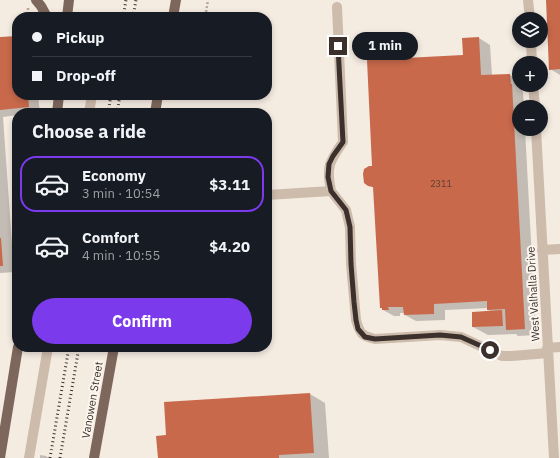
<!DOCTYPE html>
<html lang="en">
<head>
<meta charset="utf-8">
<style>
	:root { --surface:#171b24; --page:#242831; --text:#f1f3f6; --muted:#9ea1a6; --line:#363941; --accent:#7c3aed }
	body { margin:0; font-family:"IBM Plex Sans",sans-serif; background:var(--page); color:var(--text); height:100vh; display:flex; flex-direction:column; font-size:15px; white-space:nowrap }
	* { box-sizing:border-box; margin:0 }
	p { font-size:13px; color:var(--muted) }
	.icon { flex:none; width:22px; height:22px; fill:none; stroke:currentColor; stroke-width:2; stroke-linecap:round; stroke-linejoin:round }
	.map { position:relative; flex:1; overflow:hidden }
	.details { position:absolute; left:12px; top:108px; width:260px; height:244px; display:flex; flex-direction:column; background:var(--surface); border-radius:16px; box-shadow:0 2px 6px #0003 }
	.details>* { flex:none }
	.top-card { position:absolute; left:12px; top:12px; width:260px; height:88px; border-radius:16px; box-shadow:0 2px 6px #0003; display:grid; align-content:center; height:88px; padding:0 20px; background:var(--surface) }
	.controls { position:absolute; left:512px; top:12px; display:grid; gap:8px }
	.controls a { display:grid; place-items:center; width:36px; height:36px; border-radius:50%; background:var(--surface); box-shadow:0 2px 6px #0003; font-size:20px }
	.end { position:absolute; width:18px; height:18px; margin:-9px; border:5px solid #3b302b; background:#fff; box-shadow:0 0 0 2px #fff }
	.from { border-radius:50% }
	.bubble { position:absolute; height:28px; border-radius:14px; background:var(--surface); box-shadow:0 2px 6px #0003; font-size:13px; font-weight:700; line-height:28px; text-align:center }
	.top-card b { display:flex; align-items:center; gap:14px; height:38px; font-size:15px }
	.top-card b+b { border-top:1px solid var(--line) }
	.top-card i { width:10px; height:10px; background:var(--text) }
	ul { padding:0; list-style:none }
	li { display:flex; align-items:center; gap:12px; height:56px; margin:0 8px 6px; padding:0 12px; border:2px solid transparent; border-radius:16px }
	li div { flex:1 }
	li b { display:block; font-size:15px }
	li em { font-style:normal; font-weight:700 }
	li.current { border-color:var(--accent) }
	li>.icon { width:36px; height:36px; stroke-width:1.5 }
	h2 { padding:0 20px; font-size:18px; line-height:48px }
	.cta { display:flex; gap:8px; margin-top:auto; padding:8px 20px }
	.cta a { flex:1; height:46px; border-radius:24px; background:var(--accent); color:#fff; font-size:16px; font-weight:700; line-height:46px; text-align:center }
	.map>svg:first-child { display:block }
	.shadow { fill:#0003 }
	.building { fill:#c8694b }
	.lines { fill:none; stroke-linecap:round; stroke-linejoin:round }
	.path { stroke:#b9a596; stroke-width:2.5; stroke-dasharray:2 2; stroke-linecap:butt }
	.minor { stroke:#cdbbac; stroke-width:10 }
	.major { stroke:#7d675c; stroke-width:10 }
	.rail { stroke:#3b302b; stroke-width:3; stroke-dasharray:1 3; stroke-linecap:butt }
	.route { stroke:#3b302b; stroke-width:5 }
	.labels { text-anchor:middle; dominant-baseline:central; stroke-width:4; stroke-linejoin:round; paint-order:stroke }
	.number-label { font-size:9px; fill:#5e3e33 }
	.street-label { font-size:11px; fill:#3b302b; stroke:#fbf5ee }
</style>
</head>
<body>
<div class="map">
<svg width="560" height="458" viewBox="0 0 560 458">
	<rect width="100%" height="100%" fill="#f4ebe1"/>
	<path class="shadow" d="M 547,0 L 560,0 L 560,75 L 550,69 Z
		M 17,37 L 17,95 L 38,95 L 40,113 L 17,113 L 17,115 L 3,117 L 14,272 L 0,273 L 0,38 Z
		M 479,38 L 490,45 L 492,76 L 510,75 L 519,80 L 519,85 L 522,85 L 522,91 L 523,92 L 524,107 L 519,107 L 519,129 L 525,129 L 536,335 L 518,336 L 516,334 L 488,335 L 473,327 L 492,312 L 488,310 L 488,308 L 445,310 L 445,320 L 416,321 L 405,315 L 405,313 L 400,313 L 400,316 L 394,316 L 383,310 L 383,309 L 381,307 L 374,188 L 368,185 L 373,166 L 464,56 Z
		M 310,394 L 325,403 L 329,458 L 159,458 L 167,436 L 165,403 Z
		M 40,455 L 46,456 L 49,458 L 40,458 Z"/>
	<path class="building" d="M 546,0 L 560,0 L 560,69 L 549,70 Z
		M 17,36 L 17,95 L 28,95 L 29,107 L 0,110 L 0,37 Z
		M 479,37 L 481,75 L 510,74 L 511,84 L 512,84 L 525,329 L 506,330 L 505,309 L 487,310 L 487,301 L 434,304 L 434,314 L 404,315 L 403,307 L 388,307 L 389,310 L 382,310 L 382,308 L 380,308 L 373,187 L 368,186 L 364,183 L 363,174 L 364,169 L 369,166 L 372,166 L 367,60 L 463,55 L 462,38 Z
		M 0,238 L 1,238 L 3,266 L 0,266 Z
		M 502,310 L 503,326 L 472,327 L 472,312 Z
		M 310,393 L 314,453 L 279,455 L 279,458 L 158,458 L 156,436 L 166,435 L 164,402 Z"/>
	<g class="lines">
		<path class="path" d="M 28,8 L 28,17
			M 206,12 L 208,0"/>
		<path class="minor" d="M 528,0 L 530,19
			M 531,41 L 532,63
			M 533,85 L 535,107
			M 89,113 L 92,95
			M 536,129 L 554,458
			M 331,191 L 346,210 L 350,227 L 351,264 L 356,320 C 360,334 362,336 375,339 L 440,335 L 461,337 L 502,356 L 512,356 L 548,353
			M 267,195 L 331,191 C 326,167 329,162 343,142 L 337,7
			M 542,250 L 560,249
			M 547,348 L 560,347
			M 29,458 L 48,347"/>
		<path class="major" d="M 36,0 L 41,6 L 47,17
			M 67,17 L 69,0
			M 173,17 L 176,0
			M 57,113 L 59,95
			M 155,113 L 158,95
			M 0,458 L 18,347
			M 94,458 L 114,347"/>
		<path class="rail" d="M 123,17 L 126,0
			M 133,17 L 136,0
			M 108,113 L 111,95
			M 117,113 L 120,95
			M 50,458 L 69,347
			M 60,458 L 79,347"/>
	</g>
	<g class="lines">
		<path class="route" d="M 338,46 L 343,142 L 333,156 L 329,164 L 328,177 L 331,191 L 346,210 L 350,227 L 351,264 L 354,302 L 356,320 L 358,329 L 365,337 L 375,339 L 440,335 L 461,337 L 490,350"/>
	</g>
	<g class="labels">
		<g class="number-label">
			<text x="441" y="183">2311</text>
		</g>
		<g class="street-label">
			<text transform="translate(533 294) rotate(-93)">West Valhalla Drive</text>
			<text transform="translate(92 400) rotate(-80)">Vanowen Street</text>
		</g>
	</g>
</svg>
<div class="controls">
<a><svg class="icon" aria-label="layers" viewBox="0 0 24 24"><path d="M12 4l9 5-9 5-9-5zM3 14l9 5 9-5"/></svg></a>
<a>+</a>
<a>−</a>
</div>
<i class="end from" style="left:490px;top:350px"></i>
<i class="end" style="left:338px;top:46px"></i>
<div class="bubble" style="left:352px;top:32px;width:66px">1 min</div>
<div class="top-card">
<b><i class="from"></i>Pickup</b>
<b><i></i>Drop-off</b>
</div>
<section class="details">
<h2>Choose a ride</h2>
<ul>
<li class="current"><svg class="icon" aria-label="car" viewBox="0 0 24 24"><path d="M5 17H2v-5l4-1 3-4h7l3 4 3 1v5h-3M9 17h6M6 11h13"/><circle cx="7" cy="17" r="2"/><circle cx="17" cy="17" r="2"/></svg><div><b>Economy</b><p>3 min · 10:54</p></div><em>$3.11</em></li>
<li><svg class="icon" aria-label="car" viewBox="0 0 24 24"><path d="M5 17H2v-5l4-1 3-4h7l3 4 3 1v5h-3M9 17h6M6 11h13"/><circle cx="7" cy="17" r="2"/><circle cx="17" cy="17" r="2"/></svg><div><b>Comfort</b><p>4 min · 10:55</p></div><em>$4.20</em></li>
</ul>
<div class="cta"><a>Confirm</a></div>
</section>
</div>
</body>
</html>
